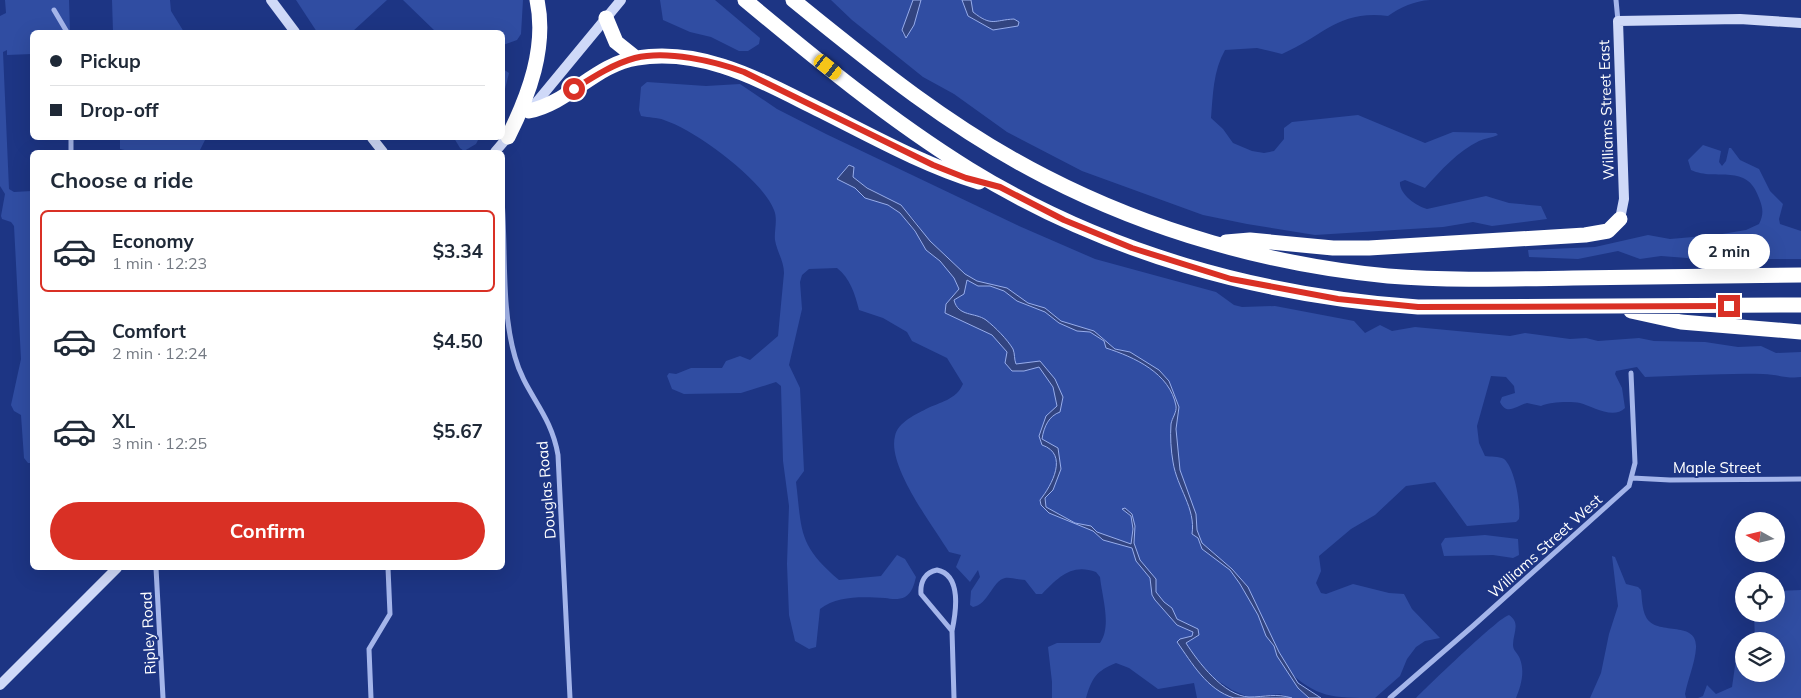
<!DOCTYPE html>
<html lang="en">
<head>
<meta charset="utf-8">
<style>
	:root { --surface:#fff; --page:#f2f2f3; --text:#1f2937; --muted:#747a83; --line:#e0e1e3; --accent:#d93025 }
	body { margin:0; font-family:Mulish,sans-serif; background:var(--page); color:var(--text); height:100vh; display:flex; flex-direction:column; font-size:19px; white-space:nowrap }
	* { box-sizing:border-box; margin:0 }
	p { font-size:16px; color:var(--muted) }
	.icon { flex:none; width:28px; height:28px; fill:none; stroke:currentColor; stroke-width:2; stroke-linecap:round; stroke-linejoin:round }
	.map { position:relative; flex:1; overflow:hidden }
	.details { position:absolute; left:30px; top:150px; width:475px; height:420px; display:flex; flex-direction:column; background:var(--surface); border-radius:8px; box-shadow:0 5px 20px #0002 }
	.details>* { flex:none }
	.hud { position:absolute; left:30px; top:30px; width:475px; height:110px; border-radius:8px; box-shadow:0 5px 20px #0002; display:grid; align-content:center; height:110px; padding:0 20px; background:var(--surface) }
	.needle { width:32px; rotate:278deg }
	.buttons { position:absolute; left:1735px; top:512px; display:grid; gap:10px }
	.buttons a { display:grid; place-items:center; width:50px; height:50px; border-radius:50%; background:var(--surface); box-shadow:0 5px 20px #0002; font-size:25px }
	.end { position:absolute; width:22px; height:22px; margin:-11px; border:6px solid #d93025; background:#fff; box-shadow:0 0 0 2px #fff }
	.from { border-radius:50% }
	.bubble { position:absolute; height:35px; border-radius:18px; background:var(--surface); box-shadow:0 5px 20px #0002; font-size:16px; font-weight:700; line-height:35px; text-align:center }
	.car { position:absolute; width:15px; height:30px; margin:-15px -8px; border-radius:6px; box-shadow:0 0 4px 1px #0007; background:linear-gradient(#f5c518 24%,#345 0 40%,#f5c518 0 76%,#345 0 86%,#f5c518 0) }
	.hud b { display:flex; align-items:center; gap:18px; height:48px; font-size:19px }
	.hud b+b { border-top:1px solid var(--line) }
	.hud i { width:12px; height:12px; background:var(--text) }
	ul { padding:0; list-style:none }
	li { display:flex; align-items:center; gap:15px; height:82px; margin:0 10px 8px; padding:0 10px; border:2px solid transparent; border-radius:8px }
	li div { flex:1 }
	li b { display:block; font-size:19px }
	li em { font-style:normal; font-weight:700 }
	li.on { border-color:var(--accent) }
	li>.icon { width:45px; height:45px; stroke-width:1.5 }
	h2 { padding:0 20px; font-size:22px; line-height:60px }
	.button { display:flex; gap:10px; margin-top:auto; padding:10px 20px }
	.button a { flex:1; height:58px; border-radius:30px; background:var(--accent); color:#fff; font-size:20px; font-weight:700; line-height:58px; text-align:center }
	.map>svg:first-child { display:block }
	.green { fill:#304da2; fill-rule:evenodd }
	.water { fill:#324480; stroke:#97adec }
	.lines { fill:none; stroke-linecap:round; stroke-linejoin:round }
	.street { stroke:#a4b5ea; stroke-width:5 }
	.secondary { stroke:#cfd9f8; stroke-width:10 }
	.highway { stroke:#fff; stroke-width:15 }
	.route { stroke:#d93025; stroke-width:6 }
	.labels { text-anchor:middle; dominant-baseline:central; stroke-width:4; stroke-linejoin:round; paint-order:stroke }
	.street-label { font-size:15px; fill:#fff; stroke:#1d3584 }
</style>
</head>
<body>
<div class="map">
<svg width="1801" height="698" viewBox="0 0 1801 698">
	<rect width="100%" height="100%" fill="#1d3584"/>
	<path class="green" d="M 5,0 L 69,0 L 70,32 L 32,32 L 32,54 L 7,55 L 7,50 L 3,52 L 9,189 L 14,192 L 32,191 L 32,463 L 28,463 L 24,458 L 21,415 L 14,411 L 11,405 L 21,359 L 14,226 L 11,222 L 2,219 L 1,216 L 5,194 L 0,186 L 0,16 L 6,13 Z
		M 112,0 L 170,0 L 171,11 L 184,32 L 113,32 Z
		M 296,0 L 387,0 L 352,32 L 317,32 Z
		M 403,0 L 523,0 L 521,34 L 517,40 L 503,45 L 502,32 L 436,32 Z
		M 660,0 L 715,0 L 760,38 L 759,44 L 748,51 L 739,51 L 711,37 L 690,32 L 663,20 Z
		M 831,0 L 962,0 L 968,16 L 993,30 L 1018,26 L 1009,19 C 994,25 986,22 973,12 L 971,0 L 1430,0 C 1414,1 1401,7 1388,16 C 1338,10 1324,36 1282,54 L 1257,48 L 1225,50 C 1213,71 1213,95 1211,118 L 1223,129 L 1233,143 L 1252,151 L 1264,153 L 1274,151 L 1284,139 L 1284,128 L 1292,122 L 1358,115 L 1425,143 L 1453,132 L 1496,133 L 1498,135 C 1492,138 1485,138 1479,141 C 1458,151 1440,171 1425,188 L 1405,180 L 1400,182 C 1399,194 1416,206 1427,209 L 1486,196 L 1509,203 L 1541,206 L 1547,219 L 1492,226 L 1473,222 L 1443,227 L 1315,235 L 1247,224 L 1203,215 L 1082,171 L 1007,132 L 954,94 L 923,77 L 852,20 ZM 915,18 L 906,37 L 902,33 C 903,24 907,21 915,18 Z
		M 503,69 L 509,73 L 503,97 Z
		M 647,82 L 706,86 L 740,84 L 777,109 L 826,134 L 1019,226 L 1095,259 L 1216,292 L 1234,305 L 1242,307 L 1275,306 L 1354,321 L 1365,333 L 1380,325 L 1392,331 L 1415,327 L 1510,336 L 1525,333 L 1570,339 L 1586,338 L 1598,341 L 1639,338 L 1654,341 L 1705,342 L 1738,347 L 1761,346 L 1776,353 L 1801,352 L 1801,377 C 1787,379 1776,374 1763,374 C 1723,373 1685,376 1645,377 L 1637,367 L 1616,371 L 1615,374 L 1622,388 L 1625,408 C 1613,420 1592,406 1580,403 C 1570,401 1549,402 1541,406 L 1527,403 C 1516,406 1507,416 1500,402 L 1502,397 L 1515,393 L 1514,386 L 1506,377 L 1491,376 L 1477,426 L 1479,443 L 1485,456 C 1490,457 1499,456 1504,459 C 1515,468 1521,506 1519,519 L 1516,522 L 1467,526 L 1435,482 L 1406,486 L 1375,515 L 1351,529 L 1319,556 L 1321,571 L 1316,583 L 1321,593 L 1326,594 L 1353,584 L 1389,593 L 1404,594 L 1412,609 L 1440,638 L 1425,641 L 1416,647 L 1407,659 L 1400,676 L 1375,698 C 1332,698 1317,698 1286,669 L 1298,688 L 1309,698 L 1292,698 L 1280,694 L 1248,697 L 1232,690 L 1215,679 L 1208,681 L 1213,687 L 1235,698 L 1197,698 L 1194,683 L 1158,689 L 1129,668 L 1116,663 C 1096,671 1092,678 1086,698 L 1052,698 L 1052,682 L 1048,647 L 1057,643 L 1100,643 C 1112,626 1102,597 1100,577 L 1096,572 C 1071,563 1058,578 1042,594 L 1036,594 L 1025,580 C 1019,580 1011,577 1005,578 C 993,580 988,605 973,607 L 970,605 L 971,591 L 980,577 L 978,570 L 970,582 L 956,567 L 961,555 L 949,552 C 933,526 887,466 895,436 C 898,422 915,415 926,409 C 940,402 956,400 963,384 L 947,358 L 912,341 L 907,332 L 883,318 L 859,310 C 855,294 850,278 837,268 L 809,269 L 802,275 L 800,282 L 802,309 L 789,365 L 800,388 L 804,471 L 796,482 C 802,532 798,545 839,580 L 881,576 L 897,555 L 905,559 L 916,577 C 914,585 912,593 905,597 C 899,600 891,599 885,598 C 864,597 838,595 820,609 L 816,647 L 809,649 L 795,641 L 789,615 L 787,564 L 789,506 L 783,461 L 781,386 L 776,382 L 741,393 L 684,394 L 672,389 L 667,376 L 669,373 L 676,374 L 691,368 L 722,368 L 726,361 L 740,356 L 750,360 L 778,336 L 784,273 C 784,261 777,252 775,240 C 774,231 778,219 774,210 C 762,179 695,130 664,120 C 657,117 649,118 641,116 L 639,110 L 641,87 ZM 844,174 C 854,177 859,183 868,188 C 892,201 907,207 923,232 L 916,233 L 900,213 L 888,205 L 862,196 L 856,188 L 837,179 Z
		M 120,138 L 206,138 L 199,152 L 133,152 L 120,149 Z
		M 454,138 L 479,138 L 476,144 L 464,151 L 460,148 Z
		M 1703,145 L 1721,151 L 1719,162 L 1722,166 L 1726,161 L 1729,148 L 1731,148 L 1740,160 L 1759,169 L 1770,191 L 1783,204 L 1779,219 L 1780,224 L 1801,231 L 1801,259 L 1763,259 L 1751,255 L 1734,261 L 1722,260 L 1710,252 L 1700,259 L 1661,256 L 1640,259 L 1618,251 L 1578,259 L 1529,257 L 1528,250 L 1595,247 L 1648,235 L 1670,239 L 1716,235 L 1746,230 L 1759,224 C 1764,214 1763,208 1759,198 C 1747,162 1717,182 1691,170 L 1688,160 Z
		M 1485,535 L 1518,539 L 1519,555 L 1513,558 L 1493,555 L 1444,556 L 1441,544 L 1445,538 Z
		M 1612,556 L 1615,557 L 1626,584 L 1638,587 L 1641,590 C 1642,599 1642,609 1646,617 C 1656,637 1698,619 1696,648 C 1695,663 1688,679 1685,694 L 1686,698 L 1590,698 L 1601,673 L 1609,634 L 1618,606 Z
		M 1801,590 L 1801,698 L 1698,698 L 1703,696 L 1707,685 L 1716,694 L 1732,687 L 1736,659 L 1744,659 L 1744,674 L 1776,674 L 1776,641 L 1755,641 L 1754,614 L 1776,614 L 1776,591 Z
		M 1509,615 C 1521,623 1513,633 1513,645 C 1513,651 1518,653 1520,659 C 1525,672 1521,686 1516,698 L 1416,698 C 1428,686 1499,617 1509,615 Z"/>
	<path class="water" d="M 913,0 L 921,0 L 914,25 L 906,38 L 902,30 Z
		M 962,0 L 971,0 L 973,12 C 992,27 994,20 1014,19 L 1019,22 L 1018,26 L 993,30 L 968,16 Z
		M 849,165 L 854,167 L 853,177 L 867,188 L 901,205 L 930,241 L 965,274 L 977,281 L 1007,288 L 1028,303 L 1045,308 L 1061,321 L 1094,331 L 1115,349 L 1130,352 L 1159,370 L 1169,381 L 1179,407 L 1176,429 L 1180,470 L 1196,514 L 1197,530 L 1202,543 L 1232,569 L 1248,587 L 1279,652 L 1298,683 L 1321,698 L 1309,698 L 1298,688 L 1277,656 L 1274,646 L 1266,636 L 1258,615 L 1240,584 L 1230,570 L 1202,549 L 1198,538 L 1192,534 C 1196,508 1177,488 1173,462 C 1171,451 1170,436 1171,424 C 1172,418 1177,412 1176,406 C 1170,373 1134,357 1106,348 L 1104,341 L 1090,332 L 1077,331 L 1059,323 L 1045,312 L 1017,301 L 1004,291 L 990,286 L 978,286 L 967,280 L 964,294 L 954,300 C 958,317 975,312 986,320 C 995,327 1007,339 1013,349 C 1015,354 1014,359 1016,364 L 1040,361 L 1055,379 L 1063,397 L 1060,412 C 1049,416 1044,426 1042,439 L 1058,448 L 1061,469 L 1053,490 L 1045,498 L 1046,507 L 1075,523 L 1091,526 L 1097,532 L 1131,544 L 1133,529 L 1131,516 L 1122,509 L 1125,508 L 1132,514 L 1135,526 L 1134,543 L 1140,560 L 1156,579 L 1156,592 L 1164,602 L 1172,608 L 1177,619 L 1198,629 L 1199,635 L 1186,643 C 1198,662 1224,696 1249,697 C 1265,697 1276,693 1292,698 C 1276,698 1248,698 1234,698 C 1207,690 1192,663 1177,642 L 1180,639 L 1192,636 L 1193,632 L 1177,625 L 1155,600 L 1152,595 L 1150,578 L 1136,561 L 1132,548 L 1103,540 L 1093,531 L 1049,513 L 1041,505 L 1040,500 C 1052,485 1069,454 1042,445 L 1039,436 L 1046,416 L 1057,406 L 1053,387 L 1039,367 L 1024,371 L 1012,371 L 1005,363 L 1007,352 L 992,335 L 945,313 L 946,304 L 959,289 L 954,278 L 940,261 L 926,250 L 915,231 L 900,213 L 888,205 L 865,198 L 855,188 L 837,179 Z"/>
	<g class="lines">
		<path class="street" d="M 1616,0 L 1618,21
			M 54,10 L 67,32
			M 71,138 L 71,152
			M 502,200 C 506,250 501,309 515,357 C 525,394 551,413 558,455 L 570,698
			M 1632,478 L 1670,480 L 1801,479
			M 156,568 L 163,698
			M 937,570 C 962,575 956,612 952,631 L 921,594 C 920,582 925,572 937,570 Z
			M 952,631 L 954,698
			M 371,698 L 369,649 L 390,614 L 388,568
			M 1390,698 L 1473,626 L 1629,486 L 1635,463 L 1631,373"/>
		<path class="secondary" d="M 271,0 L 295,32
			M 531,109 L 621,0
			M 372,138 L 383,152
			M 495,152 L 512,132
			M 1620,219 L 1624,199 L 1618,21 L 1740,19 L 1801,23
			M 0,685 L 117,568"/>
		<path class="highway" d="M 745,0 C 817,60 890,120 969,169 C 1105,253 1260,296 1418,307 L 1801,305
			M 793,0 C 873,65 953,130 1046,177 C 1151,231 1270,265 1388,276 C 1450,281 1511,279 1573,278 C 1649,277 1725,276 1801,275
			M 606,18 L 616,42 L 636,58
			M 529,111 C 569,103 596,64 637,58 C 701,48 756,78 810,105 C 865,132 920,164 979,182
			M 508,137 C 529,95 547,47 537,0
			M 1226,242 L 1250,240 L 1333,248 L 1369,248 L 1585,235 L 1608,231 L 1620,219
			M 1631,311 L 1681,322 L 1801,332"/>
	</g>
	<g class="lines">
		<path class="route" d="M 574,89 C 593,77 613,64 635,58 C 667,50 714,61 744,72 L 933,165 L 966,178 L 1000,187 L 1064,220 L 1132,248 L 1231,279 L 1338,299 L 1418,307 L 1729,306"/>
	</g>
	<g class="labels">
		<g class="street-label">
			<text transform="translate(1606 110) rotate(-92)">Williams Street East</text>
			<text x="1717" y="467">Maple Street</text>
			<text transform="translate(546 490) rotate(-95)">Douglas Road</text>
			<text transform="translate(1545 546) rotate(-42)">Williams Street West</text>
			<text transform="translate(148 633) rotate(-93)">Ripley Road</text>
		</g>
	</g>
</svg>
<div class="buttons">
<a><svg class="needle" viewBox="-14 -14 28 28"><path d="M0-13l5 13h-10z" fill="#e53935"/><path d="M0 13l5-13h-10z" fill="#747a83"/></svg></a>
<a><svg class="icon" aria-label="locate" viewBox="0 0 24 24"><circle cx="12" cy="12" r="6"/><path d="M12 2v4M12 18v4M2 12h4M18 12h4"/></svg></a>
<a><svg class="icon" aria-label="layers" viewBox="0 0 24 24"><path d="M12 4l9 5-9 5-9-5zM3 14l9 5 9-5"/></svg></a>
</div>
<i class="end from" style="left:574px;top:89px"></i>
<i class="end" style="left:1729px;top:306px"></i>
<div class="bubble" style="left:1688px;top:234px;width:82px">2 min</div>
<i class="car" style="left:828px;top:67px;rotate:128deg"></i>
<div class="hud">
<b><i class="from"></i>Pickup</b>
<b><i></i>Drop-off</b>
</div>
<section class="details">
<h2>Choose a ride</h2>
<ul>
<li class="on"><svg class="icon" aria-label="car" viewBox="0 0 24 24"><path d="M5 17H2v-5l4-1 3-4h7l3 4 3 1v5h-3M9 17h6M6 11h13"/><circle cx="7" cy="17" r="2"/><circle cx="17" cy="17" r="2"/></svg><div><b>Economy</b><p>1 min · 12:23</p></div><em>$3.34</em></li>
<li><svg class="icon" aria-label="car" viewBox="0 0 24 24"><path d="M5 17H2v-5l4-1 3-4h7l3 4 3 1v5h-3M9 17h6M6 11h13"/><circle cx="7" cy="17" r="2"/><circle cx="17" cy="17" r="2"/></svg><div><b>Comfort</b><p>2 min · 12:24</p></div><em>$4.50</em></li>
<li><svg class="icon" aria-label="car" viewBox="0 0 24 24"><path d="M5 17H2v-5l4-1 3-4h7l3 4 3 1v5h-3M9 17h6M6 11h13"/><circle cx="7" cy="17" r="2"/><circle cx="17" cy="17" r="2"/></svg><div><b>XL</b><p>3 min · 12:25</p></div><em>$5.67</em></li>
</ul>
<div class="button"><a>Confirm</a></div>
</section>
</div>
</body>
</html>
